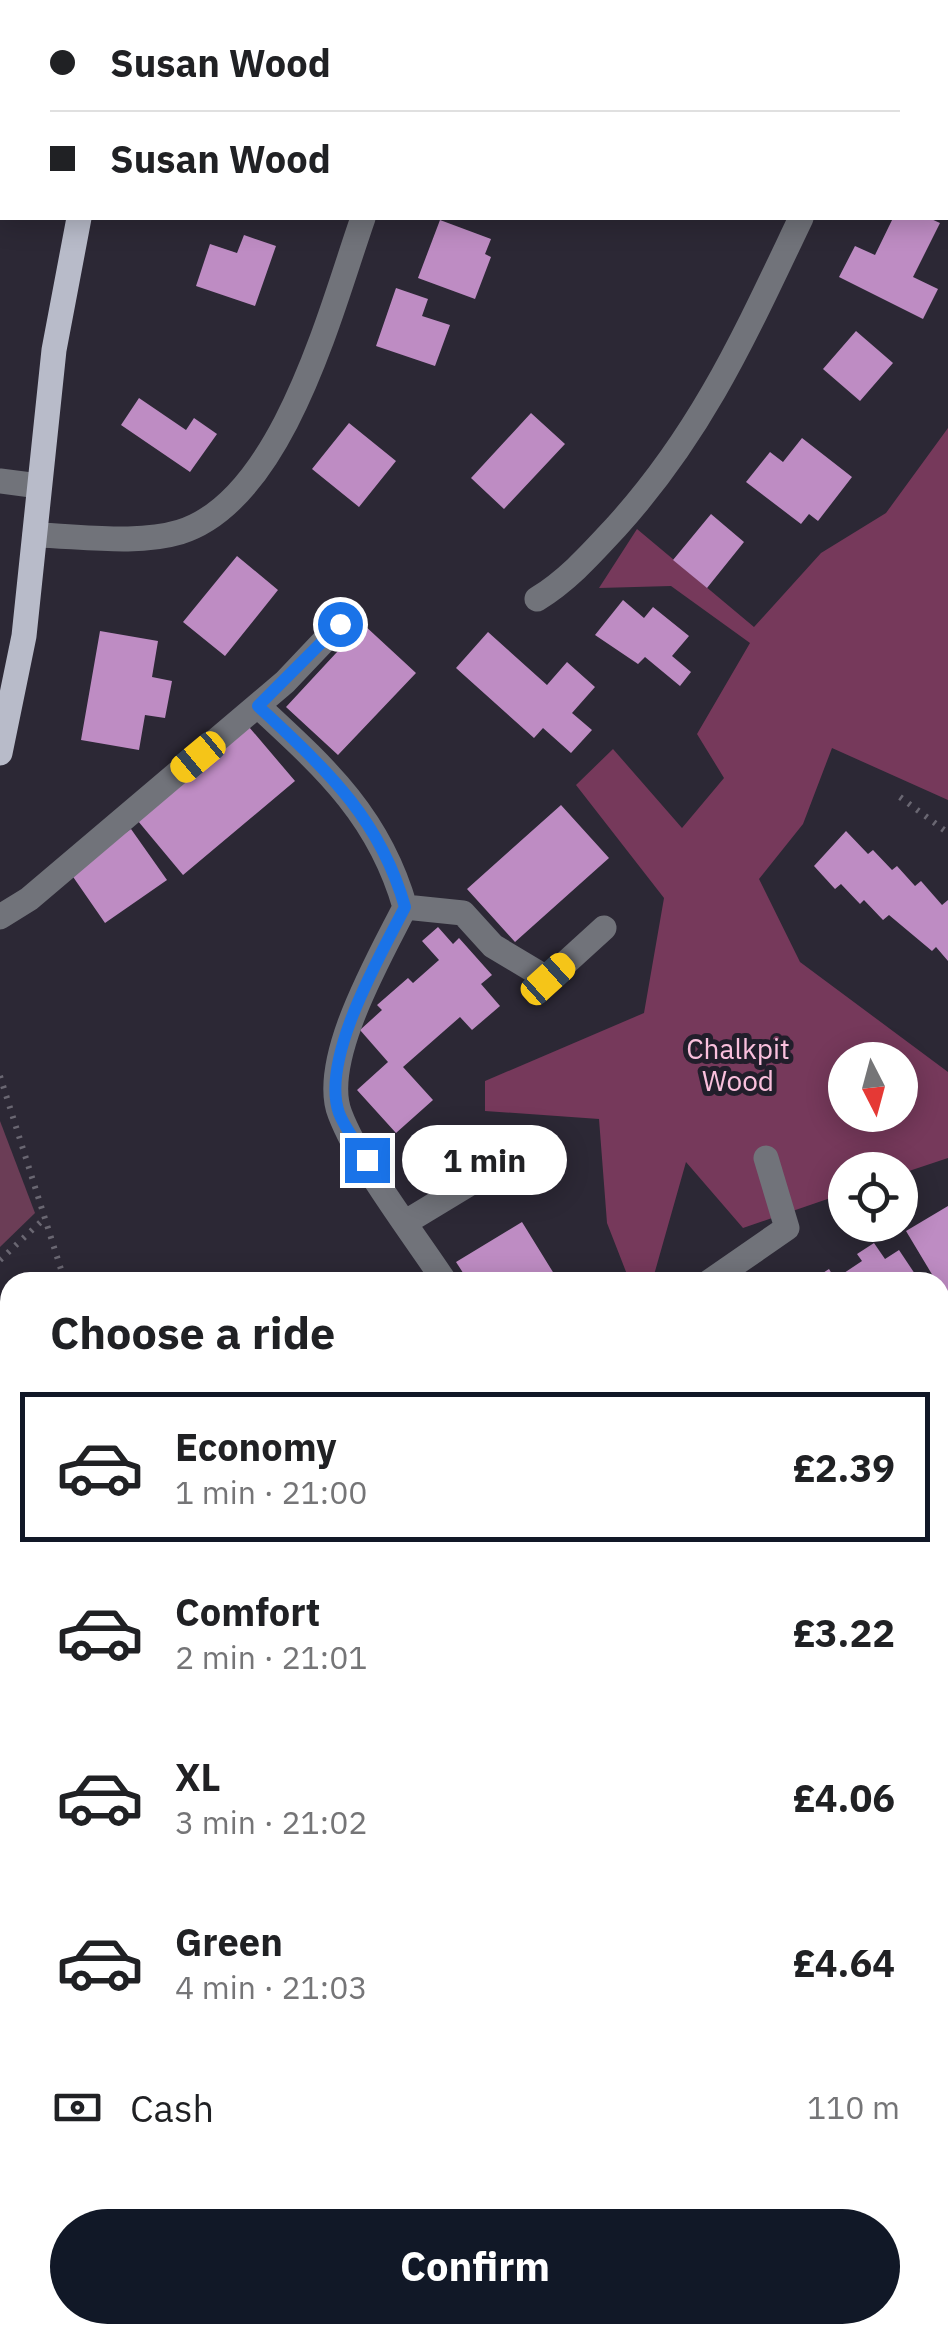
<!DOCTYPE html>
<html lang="en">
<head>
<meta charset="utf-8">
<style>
	:root { --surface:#fff; --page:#f6f6f6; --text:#202124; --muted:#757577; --line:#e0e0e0; --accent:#111827 }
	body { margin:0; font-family:"IBM Plex Sans",sans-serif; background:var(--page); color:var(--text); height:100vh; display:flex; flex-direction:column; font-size:38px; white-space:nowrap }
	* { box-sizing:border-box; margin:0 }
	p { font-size:32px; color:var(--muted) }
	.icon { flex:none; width:55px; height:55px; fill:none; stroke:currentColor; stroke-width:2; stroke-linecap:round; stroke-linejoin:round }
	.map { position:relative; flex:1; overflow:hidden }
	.details { position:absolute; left:0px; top:1272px; width:950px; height:1072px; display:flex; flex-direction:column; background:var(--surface); border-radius:30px 30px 0 0; box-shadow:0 5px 25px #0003 }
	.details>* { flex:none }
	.hud { position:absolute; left:0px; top:0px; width:950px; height:220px; box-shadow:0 5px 25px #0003; display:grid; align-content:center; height:220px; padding:0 50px; background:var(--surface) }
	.needle { width:65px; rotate:174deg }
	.tools { position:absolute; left:828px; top:1042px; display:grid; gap:20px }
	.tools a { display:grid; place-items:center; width:90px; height:90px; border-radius:50%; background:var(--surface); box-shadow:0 5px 25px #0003; font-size:50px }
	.end { position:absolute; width:45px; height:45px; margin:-22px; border:12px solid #1a73e8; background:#fff; box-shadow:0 0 0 5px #fff }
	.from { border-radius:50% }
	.bubble { position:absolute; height:70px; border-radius:35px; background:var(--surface); box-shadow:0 5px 25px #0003; font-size:32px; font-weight:700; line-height:70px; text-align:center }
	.car { position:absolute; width:30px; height:60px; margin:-30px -15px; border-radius:12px; box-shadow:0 0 8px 2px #0007; background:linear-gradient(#f5c518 24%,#345 0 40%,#f5c518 0 76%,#345 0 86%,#f5c518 0) }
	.hud b { display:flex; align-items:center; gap:35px; height:95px; font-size:38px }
	.hud b+b { border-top:2px solid var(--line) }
	.hud i { width:25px; height:25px; background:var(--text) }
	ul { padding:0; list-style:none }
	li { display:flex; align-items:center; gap:30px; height:150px; margin:0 20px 15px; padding:0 30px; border:5px solid transparent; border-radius:0px }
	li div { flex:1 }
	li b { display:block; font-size:38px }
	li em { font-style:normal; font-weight:700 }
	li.on { border-color:var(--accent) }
	li>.icon { width:90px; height:90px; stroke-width:1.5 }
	h2 { padding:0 50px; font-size:45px; line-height:120px }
	.pay { display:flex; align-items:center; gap:25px; height:110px; padding:0 50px; font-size:38px }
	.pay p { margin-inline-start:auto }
	.primary-button { display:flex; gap:20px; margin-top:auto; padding:20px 50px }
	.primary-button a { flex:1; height:115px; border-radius:60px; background:var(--accent); color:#fff; font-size:40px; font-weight:700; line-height:115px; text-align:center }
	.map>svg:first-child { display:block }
	.green { fill:#6b3d56 }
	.forest { fill:#76395b; fill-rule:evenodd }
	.building { fill:#be8cc3 }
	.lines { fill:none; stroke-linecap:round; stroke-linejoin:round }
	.path { stroke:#6a6772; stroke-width:6; stroke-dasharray:2.5 8; stroke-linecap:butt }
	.minor { stroke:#71737a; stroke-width:25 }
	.major { stroke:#b8bbc9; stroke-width:25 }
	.route { stroke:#1a73e8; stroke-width:12 }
	.labels { text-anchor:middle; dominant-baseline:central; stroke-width:10; stroke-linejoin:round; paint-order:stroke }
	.park-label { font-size:28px; fill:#fac0dd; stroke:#221e2b }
</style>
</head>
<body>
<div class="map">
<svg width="948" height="2343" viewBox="0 0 948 2343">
	<rect width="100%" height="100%" fill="#2c2835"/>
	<path class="green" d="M 0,1121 L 35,1213 L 0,1247 Z"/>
	<path class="forest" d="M 948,428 L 948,800 L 832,748 L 803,824 L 759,879 L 800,962 L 948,1072 L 948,1158 L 900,1174 L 900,1170 L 845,1170 L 845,1193 L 743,1228 L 686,1162 L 652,1282 L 630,1282 L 607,1223 L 599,1119 L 485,1111 L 485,1081 L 644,1013 L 664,898 L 576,785 L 613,749 L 682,828 L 724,778 L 697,734 L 750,643 L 671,586 L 599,588 L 637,529 L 754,627 L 821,553 L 886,513 ZM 845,1060 L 900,1060 L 900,1115 L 845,1115 Z"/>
	<path class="building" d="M 893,218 L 929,218 L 940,223 L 913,277 L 938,289 L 923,319 L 839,277 L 855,246 L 875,255 Z
		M 440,220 L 491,239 L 485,254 L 491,257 L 475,299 L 418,278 Z
		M 244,235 L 276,246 L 255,306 L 196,286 L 210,244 L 237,253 Z
		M 396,288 L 428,299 L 422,316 L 450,325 L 435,366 L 376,346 Z
		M 856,331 L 893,363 L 860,401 L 823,369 Z
		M 139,398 L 186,430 L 194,418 L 217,434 L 190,472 L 121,425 Z
		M 531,413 L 565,444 L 504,509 L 471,478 Z
		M 349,423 L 396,461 L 359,507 L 312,469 Z
		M 802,438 L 852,477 L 818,521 L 809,514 L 801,524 L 746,482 L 770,452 L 783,462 Z
		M 711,514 L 744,542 L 707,588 L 673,560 Z
		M 237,556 L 278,590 L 225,656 L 183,622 Z
		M 623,600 L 644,618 L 653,607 L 689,636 L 672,656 L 691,672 L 680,686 L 645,657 L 638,664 L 595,635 Z
		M 363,624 L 416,673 L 338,755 L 286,707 Z
		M 100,631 L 158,641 L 152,677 L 172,681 L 165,718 L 145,715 L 139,750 L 81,740 Z
		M 488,632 L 547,685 L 567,662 L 595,687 L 572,713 L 592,730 L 571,753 L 543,728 L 534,738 L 456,668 Z
		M 249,727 L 295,781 L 183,875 L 138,821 Z
		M 561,805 L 609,858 L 515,942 L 467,889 Z
		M 131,829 L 167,880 L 105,923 L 69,871 Z
		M 846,831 L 868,854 L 873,850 L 892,870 L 897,866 L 915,886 L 921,881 L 942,905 L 948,900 L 948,961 L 936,947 L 932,951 L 889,915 L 883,920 L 864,900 L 860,904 L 841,884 L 835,889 L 814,866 Z
		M 438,927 L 453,944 L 459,938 L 492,975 L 481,984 L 500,1006 L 472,1030 L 460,1017 L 403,1067 L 433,1100 L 396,1133 L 357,1090 L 388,1062 L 360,1030 L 382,1010 L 377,1005 L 408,978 L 413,983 L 439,960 L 422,941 Z
		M 948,1206 L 948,1301 L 906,1231 Z
		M 522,1222 L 556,1277 L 546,1282 L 469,1282 L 456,1262 Z
		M 874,1243 L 885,1259 L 899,1250 L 919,1280 L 809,1282 L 829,1269 L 835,1279 L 862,1261 L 857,1254 Z
		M 948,1520 L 948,1615 L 940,1621 L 940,1526 Z
		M 10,1599 L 10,1644 L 0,1619 L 0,1603 Z
		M 4,1683 L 10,1691 L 10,1763 L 0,1770 Z
		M 948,1959 L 948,2062 L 940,2057 L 940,1960 Z"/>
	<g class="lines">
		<path class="path" d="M 900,797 L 948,833
			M 0,1076 L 65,1282
			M 0,1260 L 46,1217
			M 0,1458 L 10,1453
			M 0,1786 L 10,1779
			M 0,2104 L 10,2108
			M 606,2335 L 617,2343"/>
		<path class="minor" d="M 778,0 L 780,2
			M 0,481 L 39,486
			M 35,535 C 81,536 137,545 180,532 C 283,500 331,309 363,218
			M 537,599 C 568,580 591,554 616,527 C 703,431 746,333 801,218
			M 258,706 C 325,768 379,816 405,907 C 381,955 319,1061 340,1114 C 359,1164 414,1235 445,1282
			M 405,907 L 463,913 L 493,946 L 548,979 L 604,928
			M 0,917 L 29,899 L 285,682 L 340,624
			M 406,1222 L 482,1176
			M 709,1282 L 787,1228 L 766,1158
			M 940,2121 L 948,2126"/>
		<path class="major" d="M 135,2 L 135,0
			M 0,753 L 24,636 L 54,350 L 79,218
			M 940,1373 L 948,1368
			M 0,1921 L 10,1917"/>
	</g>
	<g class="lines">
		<path class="route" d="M 340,624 L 258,706 C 324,768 379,816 405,907 C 380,956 320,1059 339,1113 C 345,1129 359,1146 367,1160"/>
	</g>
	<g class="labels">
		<g class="park-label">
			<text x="738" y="1048">Chalkpit<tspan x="738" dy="32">Wood</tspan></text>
		</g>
	</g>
</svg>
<div class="tools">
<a><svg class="needle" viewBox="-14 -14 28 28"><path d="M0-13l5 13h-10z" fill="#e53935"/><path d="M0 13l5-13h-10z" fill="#757577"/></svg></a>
<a><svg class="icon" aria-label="locate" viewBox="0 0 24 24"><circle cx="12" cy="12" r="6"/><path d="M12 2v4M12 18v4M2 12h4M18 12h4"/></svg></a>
</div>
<i class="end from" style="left:340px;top:624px"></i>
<i class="end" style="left:367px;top:1160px"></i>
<div class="bubble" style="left:402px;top:1125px;width:165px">1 min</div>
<i class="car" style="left:198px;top:757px;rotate:230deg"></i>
<i class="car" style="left:548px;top:979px;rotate:48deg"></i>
<div class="hud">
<b><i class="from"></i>Susan Wood</b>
<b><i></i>Susan Wood</b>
</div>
<section class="details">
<h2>Choose a ride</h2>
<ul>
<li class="on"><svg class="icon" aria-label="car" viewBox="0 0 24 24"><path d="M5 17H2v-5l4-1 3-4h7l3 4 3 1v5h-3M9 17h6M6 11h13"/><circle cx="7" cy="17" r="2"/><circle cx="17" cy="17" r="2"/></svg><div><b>Economy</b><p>1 min · 21:00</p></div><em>£2.39</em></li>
<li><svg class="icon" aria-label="car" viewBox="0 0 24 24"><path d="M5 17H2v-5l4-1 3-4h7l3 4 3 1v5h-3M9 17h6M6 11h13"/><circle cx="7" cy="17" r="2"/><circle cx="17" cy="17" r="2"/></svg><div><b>Comfort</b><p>2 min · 21:01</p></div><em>£3.22</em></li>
<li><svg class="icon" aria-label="car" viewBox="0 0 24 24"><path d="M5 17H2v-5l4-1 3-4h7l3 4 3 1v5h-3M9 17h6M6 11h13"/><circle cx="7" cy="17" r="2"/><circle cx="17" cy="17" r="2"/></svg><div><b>XL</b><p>3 min · 21:02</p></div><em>£4.06</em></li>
<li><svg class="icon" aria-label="car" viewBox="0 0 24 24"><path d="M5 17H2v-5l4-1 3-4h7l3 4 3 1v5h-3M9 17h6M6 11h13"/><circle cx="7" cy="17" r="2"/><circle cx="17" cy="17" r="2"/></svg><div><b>Green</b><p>4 min · 21:03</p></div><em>£4.64</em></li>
</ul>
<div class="pay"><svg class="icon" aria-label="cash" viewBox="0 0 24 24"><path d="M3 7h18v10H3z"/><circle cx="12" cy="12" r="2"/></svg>Cash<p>110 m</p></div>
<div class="primary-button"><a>Confirm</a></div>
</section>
</div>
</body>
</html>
